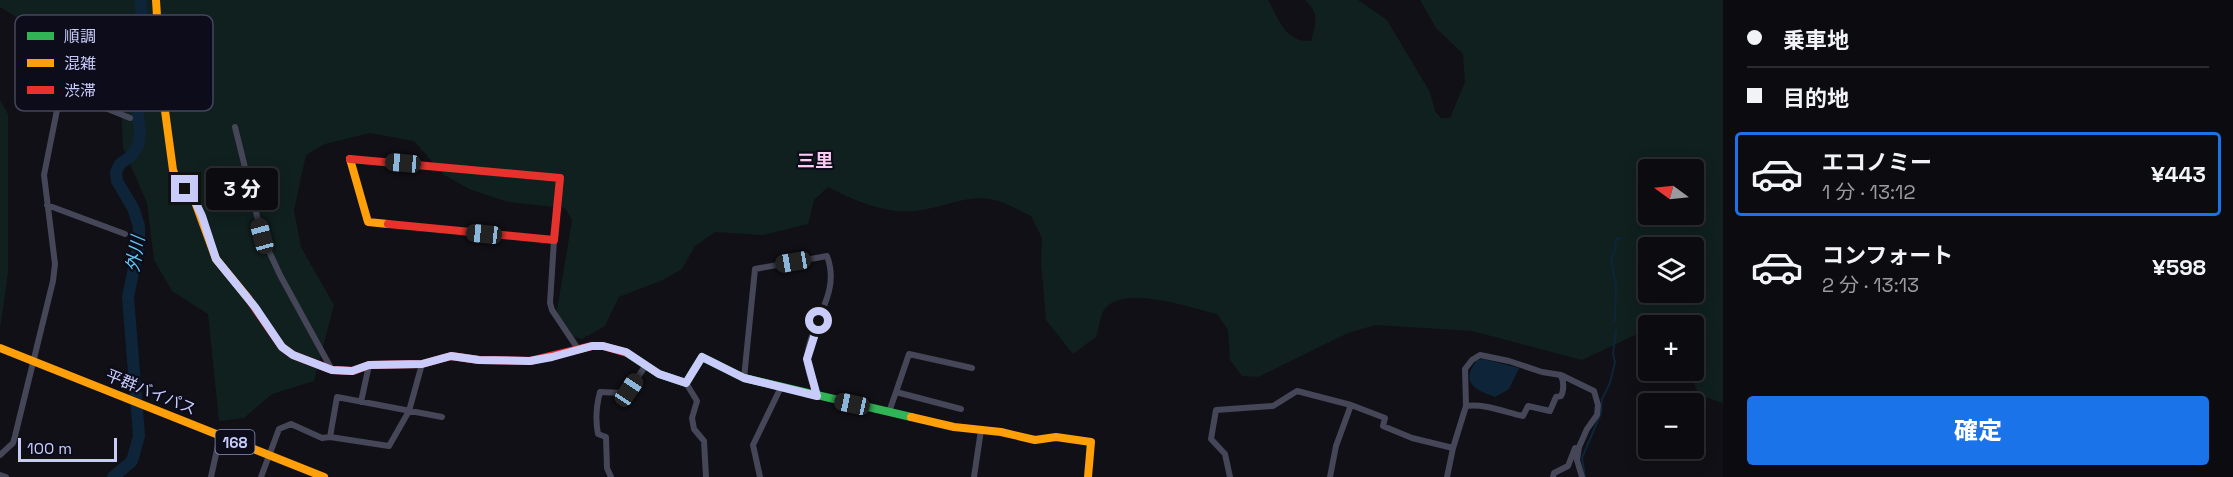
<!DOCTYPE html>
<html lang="ja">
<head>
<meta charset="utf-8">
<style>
	:root { --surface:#0c0c10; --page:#1a1a1e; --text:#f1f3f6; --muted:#9a9b9f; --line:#2c2c30; --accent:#1a73e8 }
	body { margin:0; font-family:"Space Grotesk","Noto Sans JP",sans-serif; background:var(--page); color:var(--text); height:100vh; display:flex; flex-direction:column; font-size:22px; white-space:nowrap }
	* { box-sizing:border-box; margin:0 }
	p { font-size:20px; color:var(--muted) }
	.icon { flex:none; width:33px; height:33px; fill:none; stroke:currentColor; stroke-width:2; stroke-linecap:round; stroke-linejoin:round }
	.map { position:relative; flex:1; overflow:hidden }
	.side { display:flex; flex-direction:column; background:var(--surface); width:510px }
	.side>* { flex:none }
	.guide { display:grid; align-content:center; height:132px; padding:0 24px; background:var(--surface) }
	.needle { width:39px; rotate:285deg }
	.buttons { position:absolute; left:1638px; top:159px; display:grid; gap:12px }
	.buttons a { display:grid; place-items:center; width:66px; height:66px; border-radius:6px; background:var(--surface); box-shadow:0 3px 15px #0003,0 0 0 2px var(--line); font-size:30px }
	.scale { position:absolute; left:18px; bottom:15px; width:99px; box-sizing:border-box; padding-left:6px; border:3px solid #c9cbfb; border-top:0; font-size:16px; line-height:21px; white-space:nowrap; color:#c9cbfb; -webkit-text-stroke:4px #0c0c1a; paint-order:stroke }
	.end { position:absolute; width:27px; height:27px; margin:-14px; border:8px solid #c9cbfb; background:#111; box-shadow:0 0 0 3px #111 }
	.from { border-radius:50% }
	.bubble { position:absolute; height:42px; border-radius:6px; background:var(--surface); box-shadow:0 3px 15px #0003,0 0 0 2px var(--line); font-size:20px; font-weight:800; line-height:42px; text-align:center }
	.car { position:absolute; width:18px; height:36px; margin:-18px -9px; border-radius:8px; box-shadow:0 0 4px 2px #0007; background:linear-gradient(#222 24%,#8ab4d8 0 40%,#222 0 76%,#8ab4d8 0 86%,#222 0) }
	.guide b { display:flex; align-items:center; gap:21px; height:57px; font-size:22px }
	.guide b+b { border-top:2px solid var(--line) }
	.guide i { width:15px; height:15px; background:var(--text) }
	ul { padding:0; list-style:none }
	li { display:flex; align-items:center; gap:18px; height:84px; margin:0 12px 9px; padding:0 12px; border:3px solid transparent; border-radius:6px }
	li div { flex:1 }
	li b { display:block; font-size:22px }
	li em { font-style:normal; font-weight:800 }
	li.selected { border-color:var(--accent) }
	li>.icon { width:54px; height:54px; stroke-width:1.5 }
	.action { display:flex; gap:12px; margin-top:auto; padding:12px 24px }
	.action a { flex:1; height:69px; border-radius:6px; background:var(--accent); color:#fff; font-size:24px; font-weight:800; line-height:69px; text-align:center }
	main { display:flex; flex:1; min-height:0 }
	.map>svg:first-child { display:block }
	.green { fill:#10201f; fill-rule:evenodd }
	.water { fill:#0e2539 }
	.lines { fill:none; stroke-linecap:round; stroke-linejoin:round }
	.stream { stroke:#0e2539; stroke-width:2 }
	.river { stroke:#0e2539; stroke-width:12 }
	.street { stroke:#454657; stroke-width:6 }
	.fast { stroke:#30b455; stroke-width:8 }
	.slow { stroke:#ff9f0a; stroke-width:8 }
	.jam { stroke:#e5322d; stroke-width:8 }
	.route { stroke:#c9cbfb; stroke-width:8 }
	.labels { text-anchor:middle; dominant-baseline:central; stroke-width:4.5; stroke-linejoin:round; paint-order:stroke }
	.shield { fill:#0c0c1a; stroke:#9092b8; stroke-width:1.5 }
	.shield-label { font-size:15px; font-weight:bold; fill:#c9cbfb }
	.street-label { font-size:16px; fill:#c9cbfb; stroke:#0c0c1a }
	.neighbourhood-label { font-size:18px; font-weight:bold; fill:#fbcbf1; stroke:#0c0c1a }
	.water-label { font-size:18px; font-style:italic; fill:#5fc5f3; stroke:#0c0c1a }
	.key { fill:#0c0c1a; stroke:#45455e; stroke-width:1.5 }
	.key-label { font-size:16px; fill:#c9cbfb }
</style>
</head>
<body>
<main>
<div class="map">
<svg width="1723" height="477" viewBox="0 0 1723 477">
	<rect width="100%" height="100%" fill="#101016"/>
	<path class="green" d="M 0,0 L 1268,0 C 1279,19 1285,43 1311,41 C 1316,21 1320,15 1305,0 L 1358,0 L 1387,20 L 1430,92 L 1435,111 L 1441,118 L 1450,118 L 1465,82 L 1463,54 L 1436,28 L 1420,0 L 1723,0 L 1723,403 L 1699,395 L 1688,371 L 1694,370 L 1694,326 L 1648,326 L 1648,329 L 1582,360 L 1472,331 L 1376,325 L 1348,333 L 1258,377 L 1242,376 L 1230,360 L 1228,330 L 1217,314 C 1190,308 1123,283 1104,310 C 1100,316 1099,330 1096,337 L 1073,354 L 1046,320 L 1041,264 L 1042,238 L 1031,216 C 1020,211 1009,204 998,201 C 970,192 943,208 916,211 C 885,214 855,201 828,187 L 814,200 L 808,224 L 763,235 L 715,232 L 695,246 L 682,269 L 663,280 L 619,297 L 605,326 L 582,339 L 564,334 L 557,310 L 572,220 L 565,208 L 508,202 L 469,189 L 444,175 L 414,141 L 370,133 L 325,144 L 306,155 L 294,210 L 301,247 L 334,305 L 314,381 L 272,394 L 244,418 L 219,421 L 208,314 L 172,291 L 154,260 L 147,203 L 123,148 L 121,100 L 24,22 L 0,7 ZM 1648,170 L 1694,170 L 1694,214 L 1648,214 ZM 1648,248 L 1694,248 L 1694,292 L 1648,292 Z
		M 0,100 L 8,114 L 8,273 L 0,329 Z"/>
	<path class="water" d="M 1483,359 L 1519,368 L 1509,389 L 1495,397 C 1476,390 1459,383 1477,360 Z"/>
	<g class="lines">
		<path class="stream" d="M 1615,321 L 1616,286 L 1611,259 L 1615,251 L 1616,239 L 1622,238
			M 1585,477 L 1582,458 L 1601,413 L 1602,399 L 1610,383 L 1615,362 L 1613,354 L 1616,330"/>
		<path class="river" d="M 113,477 L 132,461 L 139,436 L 128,297 L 139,244 L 139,226 L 133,208 L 117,181 L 116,172 L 120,164 L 131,156 L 138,146 L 140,133 L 136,98 L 142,16 L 140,0"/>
		<path class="street" d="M 61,90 L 130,118
			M 235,127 L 262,236 L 280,275 L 332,370
			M 47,205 L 125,234
			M 554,240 L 550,303 L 552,310 L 578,349
			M 744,378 L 755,269 L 827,256 C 842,295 808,324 807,360 C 807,372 813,385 817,396
			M 686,383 L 697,401 L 692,418 L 694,429 L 704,441 L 706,477
			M 896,392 L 909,354 L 972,368
			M 361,402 L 369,365
			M 1466,406 C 1483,403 1505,412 1523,416 L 1528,406 L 1550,411 L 1556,397 L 1561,396 C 1564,391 1564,381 1561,376
			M 889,412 L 896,392 L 961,409
			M 330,437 L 337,397 L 442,417
			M 0,455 L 13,443 L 15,436 L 53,281 L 55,264 L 44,175 L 61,90 L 64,60
			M 0,475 L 6,477
			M 211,477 L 220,436
			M 261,477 L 279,429 L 291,424 L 322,438 L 330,437 L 389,446 L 409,411 L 422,364
			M 611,477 L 607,468 L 606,437 L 598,434 C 595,419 596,407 600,392 L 624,393 L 629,390 L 646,365
			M 760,477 L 753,445 L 781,387
			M 974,477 L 981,430
			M 1230,477 L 1225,454 L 1211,439 L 1216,410 L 1273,406 L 1297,391 L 1351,405 L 1385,418 L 1383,426 L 1412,438 L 1453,448
			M 1330,477 L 1336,446 L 1351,405
			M 1447,477 L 1453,448 L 1466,406 L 1465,369 L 1472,360 L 1480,355 L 1509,361 L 1542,372 L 1561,375 L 1594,391 L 1598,405 L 1597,415 L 1587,429 L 1579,447 L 1577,460 L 1582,477
			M 1553,477 L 1554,473 L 1568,466 L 1575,448"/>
		<path class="fast" d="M 627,353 L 659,374 L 686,383 L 702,357 L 744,378 L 911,417"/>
		<path class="slow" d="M 156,0 L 161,81 L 173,170 L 176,178 L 194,199 L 216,259 L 248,298
			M 350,159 L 368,222 L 388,224
			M 0,348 L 324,477
			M 911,417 L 954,427 L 1001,432 L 1035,440 L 1056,437 L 1091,442 L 1088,477"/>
		<path class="jam" d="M 350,159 L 560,178 L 554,240 L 388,224
			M 248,298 L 282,347 L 293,355 L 332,370 L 353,371 L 369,365 L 422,364 L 451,356 L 479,360 L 530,361 L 592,346 L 603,346 L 627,353"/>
	</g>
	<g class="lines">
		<path class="route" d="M 185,189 L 194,199 L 202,216 L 216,259 L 255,307 L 282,347 L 293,355 L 332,370 L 352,371 L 369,365 L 422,364 L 451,356 L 479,360 L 530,361 L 552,357 L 592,346 L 603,346 L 626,352 L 659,374 L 686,383 L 702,357 L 744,378 L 817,396 L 807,359 L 819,321"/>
	</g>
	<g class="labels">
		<rect class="shield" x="215.5" y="430" width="39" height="24" rx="4.5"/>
		<g class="shield-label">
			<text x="235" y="442">168</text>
		</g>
		<g class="street-label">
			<text transform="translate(151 392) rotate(22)">平群バイパス</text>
		</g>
		<g class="neighbourhood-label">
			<text x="815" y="160">三里</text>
		</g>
		<g class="water-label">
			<text transform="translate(135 254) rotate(-81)">外川</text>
		</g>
	</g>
	<rect x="15" y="15" width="198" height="96" rx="9" class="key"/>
	<rect x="27" y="32" width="27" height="8" fill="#30b455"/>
	<rect x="27" y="59" width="27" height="8" fill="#ff9f0a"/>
	<rect x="27" y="86" width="27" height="8" fill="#e5322d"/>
	<g class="key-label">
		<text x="64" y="42">順調</text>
		<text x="64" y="69">混雑</text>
		<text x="64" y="96">渋滞</text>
	</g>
</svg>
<div class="buttons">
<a><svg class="needle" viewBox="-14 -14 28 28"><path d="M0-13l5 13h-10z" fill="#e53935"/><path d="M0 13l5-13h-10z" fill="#9a9b9f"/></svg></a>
<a><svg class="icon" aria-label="layers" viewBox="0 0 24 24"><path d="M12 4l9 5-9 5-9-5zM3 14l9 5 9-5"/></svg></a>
<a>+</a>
<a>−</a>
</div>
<div class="scale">100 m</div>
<i class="end from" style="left:819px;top:321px"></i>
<i class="end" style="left:185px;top:189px"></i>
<div class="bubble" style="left:206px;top:168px;width:72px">3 分</div>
<i class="car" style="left:403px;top:163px;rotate:275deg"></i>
<i class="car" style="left:484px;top:234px;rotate:276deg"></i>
<i class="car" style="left:262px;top:236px;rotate:345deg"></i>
<i class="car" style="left:793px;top:262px;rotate:260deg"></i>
<i class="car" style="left:629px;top:390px;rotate:34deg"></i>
<i class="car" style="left:852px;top:404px;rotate:282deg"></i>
</div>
<section class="side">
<div class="guide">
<b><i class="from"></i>乗車地</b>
<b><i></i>目的地</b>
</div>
<ul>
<li class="selected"><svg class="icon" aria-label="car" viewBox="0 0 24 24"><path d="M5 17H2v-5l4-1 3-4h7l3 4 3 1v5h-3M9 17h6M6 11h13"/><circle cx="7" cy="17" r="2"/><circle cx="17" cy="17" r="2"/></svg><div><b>エコノミー</b><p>1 分 · 13:12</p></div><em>¥443</em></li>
<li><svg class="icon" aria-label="car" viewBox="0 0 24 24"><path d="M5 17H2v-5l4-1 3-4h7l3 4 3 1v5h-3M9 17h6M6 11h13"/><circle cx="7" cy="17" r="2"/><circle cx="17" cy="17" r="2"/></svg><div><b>コンフォート</b><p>2 分 · 13:13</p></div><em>¥598</em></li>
</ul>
<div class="action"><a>確定</a></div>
</section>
</main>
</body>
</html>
